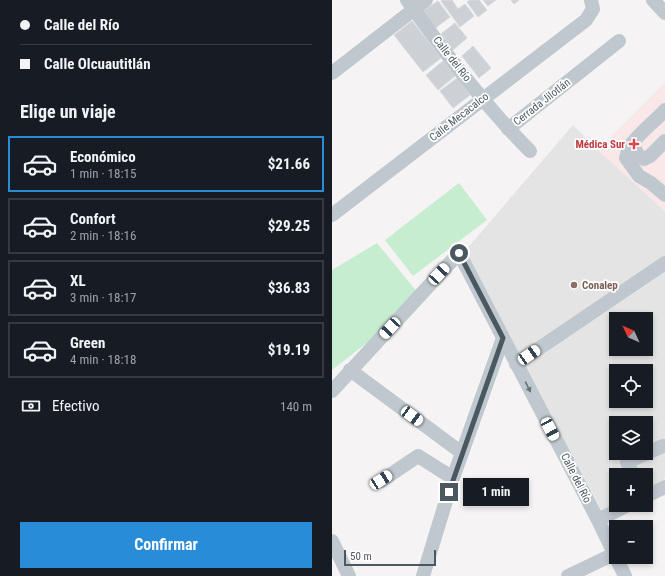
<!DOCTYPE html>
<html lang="es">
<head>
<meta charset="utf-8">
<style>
	:root { --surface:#171b24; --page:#20242c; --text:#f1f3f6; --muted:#9ea1a6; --line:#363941; --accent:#298cd8 }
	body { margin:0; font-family:"Roboto Condensed",sans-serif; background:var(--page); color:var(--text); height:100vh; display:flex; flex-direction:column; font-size:15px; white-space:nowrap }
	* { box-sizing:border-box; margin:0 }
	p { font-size:13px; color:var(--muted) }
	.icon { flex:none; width:22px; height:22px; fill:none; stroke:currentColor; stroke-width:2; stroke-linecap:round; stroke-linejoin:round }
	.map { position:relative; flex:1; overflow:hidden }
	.side { display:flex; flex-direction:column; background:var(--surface); width:332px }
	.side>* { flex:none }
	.banner { display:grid; align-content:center; height:88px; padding:0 20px; background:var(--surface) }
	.needle { width:26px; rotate:314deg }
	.tools { position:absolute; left:277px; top:312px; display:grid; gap:8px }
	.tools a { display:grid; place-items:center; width:44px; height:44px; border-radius:0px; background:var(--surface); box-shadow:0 2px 6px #0003; font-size:20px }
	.scale { position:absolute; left:12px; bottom:10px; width:92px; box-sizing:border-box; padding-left:4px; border:2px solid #4b585f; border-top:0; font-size:11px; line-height:14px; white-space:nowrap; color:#4b585f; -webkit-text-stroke:3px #fff; paint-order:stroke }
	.end { position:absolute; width:18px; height:18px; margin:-9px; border:5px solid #4b585f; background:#fff; box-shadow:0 0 0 2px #fff }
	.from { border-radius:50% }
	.bubble { position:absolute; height:28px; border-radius:0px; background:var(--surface); box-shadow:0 2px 6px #0003; font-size:13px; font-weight:700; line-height:28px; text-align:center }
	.car { position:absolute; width:12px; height:24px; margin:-12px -6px; border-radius:5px; box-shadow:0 0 3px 1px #0007; background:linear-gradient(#fff 24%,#345 0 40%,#fff 0 76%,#345 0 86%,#fff 0) }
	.banner b { display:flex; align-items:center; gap:14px; height:38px; font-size:15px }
	.banner b+b { border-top:1px solid var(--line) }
	.banner i { width:10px; height:10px; background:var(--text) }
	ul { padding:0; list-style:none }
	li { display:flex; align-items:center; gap:12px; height:56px; margin:0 8px 6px; padding:0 12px; border:2px solid var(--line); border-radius:0px }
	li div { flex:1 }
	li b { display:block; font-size:15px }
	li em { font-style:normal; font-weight:700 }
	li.active { border-color:var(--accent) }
	li>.icon { width:36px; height:36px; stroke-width:1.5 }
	h2 { padding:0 20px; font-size:18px; line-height:48px }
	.pay { display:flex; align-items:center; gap:10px; height:44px; padding:0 20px; font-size:15px }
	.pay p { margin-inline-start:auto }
	.primary-button { display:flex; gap:8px; margin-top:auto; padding:8px 20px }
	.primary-button a { flex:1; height:46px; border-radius:0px; background:var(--accent); color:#fff; font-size:16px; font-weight:700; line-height:46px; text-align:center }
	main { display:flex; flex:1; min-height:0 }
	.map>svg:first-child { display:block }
	.education { fill:#e5e4e4; fill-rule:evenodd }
	.medical { fill:#fae7e8 }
	.green { fill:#c6edd0 }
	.building { fill:#cdd0d4; stroke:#d7dadd }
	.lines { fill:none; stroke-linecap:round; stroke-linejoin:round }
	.minor { stroke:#bfc8ce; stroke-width:14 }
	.oneway { fill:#68747b }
	.route { stroke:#4b585f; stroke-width:5 }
	.health-dot { fill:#e0444e; stroke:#fff; stroke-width:1.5 }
	.education-dot { fill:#8d6e63; stroke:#fff; stroke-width:1.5 }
	.labels { text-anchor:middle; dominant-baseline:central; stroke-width:3.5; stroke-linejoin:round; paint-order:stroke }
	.street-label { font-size:11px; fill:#4b585f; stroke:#fff }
	.health-label { font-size:11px; font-weight:bold; fill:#be3a42; stroke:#fff; text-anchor:end }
	.education-label { font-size:11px; font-weight:bold; fill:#785e54; stroke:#fff; text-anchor:start }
</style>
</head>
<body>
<main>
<section class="side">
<div class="banner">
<b><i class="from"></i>Calle del Río</b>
<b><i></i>Calle Olcuautitlán</b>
</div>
<h2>Elige un viaje</h2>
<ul>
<li class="active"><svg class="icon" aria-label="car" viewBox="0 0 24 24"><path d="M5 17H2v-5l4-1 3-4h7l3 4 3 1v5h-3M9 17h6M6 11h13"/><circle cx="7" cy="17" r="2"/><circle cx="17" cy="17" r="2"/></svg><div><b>Económico</b><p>1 min · 18:15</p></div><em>$21.66</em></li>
<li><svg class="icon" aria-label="car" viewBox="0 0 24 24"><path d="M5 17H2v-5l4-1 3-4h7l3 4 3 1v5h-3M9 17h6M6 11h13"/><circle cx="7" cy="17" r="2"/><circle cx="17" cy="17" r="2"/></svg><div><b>Confort</b><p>2 min · 18:16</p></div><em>$29.25</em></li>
<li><svg class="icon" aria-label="car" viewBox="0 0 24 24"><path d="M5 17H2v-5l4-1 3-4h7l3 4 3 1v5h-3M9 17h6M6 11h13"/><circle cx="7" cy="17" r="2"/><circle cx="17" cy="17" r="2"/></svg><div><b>XL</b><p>3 min · 18:17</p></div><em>$36.83</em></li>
<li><svg class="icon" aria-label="car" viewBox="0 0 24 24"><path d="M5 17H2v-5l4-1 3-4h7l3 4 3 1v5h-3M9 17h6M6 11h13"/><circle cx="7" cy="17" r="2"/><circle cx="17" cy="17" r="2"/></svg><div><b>Green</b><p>4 min · 18:18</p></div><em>$19.19</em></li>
</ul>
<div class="pay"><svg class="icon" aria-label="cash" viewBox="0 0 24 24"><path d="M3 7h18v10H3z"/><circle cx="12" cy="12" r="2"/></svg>Efectivo<p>140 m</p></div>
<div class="primary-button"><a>Confirmar</a></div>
</section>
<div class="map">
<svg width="333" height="576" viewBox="0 0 333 576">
	<rect width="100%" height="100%" fill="#f5f3f3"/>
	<path class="education" d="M 241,125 L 266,150 L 333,211 L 333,479 L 314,490 L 314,475 L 284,475 L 284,505 L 271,513 L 133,251 ZM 284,319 L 314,319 L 314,349 L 284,349 ZM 284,371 L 314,371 L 314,401 L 284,401 ZM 284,423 L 314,423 L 314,453 L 284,453 Z"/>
	<path class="medical" d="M 333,82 L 333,211 L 266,150 Z"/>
	<path class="green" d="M 127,183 L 155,220 L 81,276 L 53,240 Z
		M 45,243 L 91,299 L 0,370 L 0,270 Z"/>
	<path class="building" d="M 110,0 L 120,0 L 126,9 L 133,4 L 142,16 L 128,27 L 109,1 Z
		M 138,0 L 147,0 L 155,10 L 146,17 L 135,2 Z
		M 151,0 L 164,0 L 156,6 Z
		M 179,0 L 187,0 L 182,4 Z
		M 106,1 L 118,17 L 102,29 L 90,12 Z
		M 80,21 L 109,58 L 91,72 L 62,35 Z
		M 123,23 L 135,38 L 121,50 L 109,34 Z
		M 141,46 L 159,68 L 147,78 L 130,56 Z
		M 111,61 L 123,76 L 106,90 L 94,75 Z
		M 125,78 L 138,95 L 121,108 L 108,91 Z"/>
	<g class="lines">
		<path class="minor" d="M 75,0 C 112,52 153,106 198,151
			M 321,0 L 333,13
			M 0,73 L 94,0
			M 333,110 C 320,125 298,138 294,158 L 307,176 L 319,183 L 333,195
			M 176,129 L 287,41
			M 300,143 L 306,155 L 312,159 L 318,156 L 333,141
			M 0,215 L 254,20 L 261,9 L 259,0
			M 184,364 L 333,263
			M 18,370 L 130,453
			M 0,391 L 127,253 L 266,520 L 293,576
			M 301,475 L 295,462 L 331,446
			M 49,481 L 86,456 L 121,478
			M 314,496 L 333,487
			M 266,520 L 296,505
			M 0,541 L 17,576
			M 91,576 L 121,478 L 171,338
			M 236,576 L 282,554"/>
	</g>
	<defs><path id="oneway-solid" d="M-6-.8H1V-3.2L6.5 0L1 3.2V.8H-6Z"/></defs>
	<use class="oneway" href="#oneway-solid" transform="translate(196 387) rotate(63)"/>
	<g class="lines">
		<path class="route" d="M 117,492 L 171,338 L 127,253"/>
	</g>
	<path class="health-dot" d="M300 138h4v4h4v4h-4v4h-4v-4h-4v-4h4z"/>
	<circle class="education-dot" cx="242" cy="285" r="4"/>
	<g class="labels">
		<g class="street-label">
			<text transform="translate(120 59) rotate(52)">Calle del Río</text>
			<text transform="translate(210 102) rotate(-38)">Cerrada Jilotlán</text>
			<text transform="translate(127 117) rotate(-38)">Calle Mecacalco</text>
			<text transform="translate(244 478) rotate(63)">Calle del Río</text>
		</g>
		<g class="health-label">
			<text x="293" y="144">Médica Sur</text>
		</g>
		<g class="education-label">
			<text x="250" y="285">Conalep</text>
		</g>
	</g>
</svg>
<div class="tools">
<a><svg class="needle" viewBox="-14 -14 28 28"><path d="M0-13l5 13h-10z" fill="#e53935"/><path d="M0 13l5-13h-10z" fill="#9ea1a6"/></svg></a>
<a><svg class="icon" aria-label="locate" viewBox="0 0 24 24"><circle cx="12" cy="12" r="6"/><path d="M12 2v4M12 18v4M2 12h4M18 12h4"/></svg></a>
<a><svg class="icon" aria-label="layers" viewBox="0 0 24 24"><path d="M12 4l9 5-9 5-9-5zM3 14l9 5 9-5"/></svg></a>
<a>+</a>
<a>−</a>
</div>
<div class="scale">50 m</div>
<i class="end from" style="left:127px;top:253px"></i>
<i class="end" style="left:117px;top:492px"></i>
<div class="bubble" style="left:131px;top:478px;width:66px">1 min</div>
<i class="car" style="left:107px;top:274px;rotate:43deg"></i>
<i class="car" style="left:58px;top:328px;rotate:223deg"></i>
<i class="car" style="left:197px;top:355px;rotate:56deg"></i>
<i class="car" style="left:80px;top:416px;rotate:126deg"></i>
<i class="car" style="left:218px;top:429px;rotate:152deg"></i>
<i class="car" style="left:49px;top:480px;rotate:57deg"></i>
</div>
</main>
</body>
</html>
